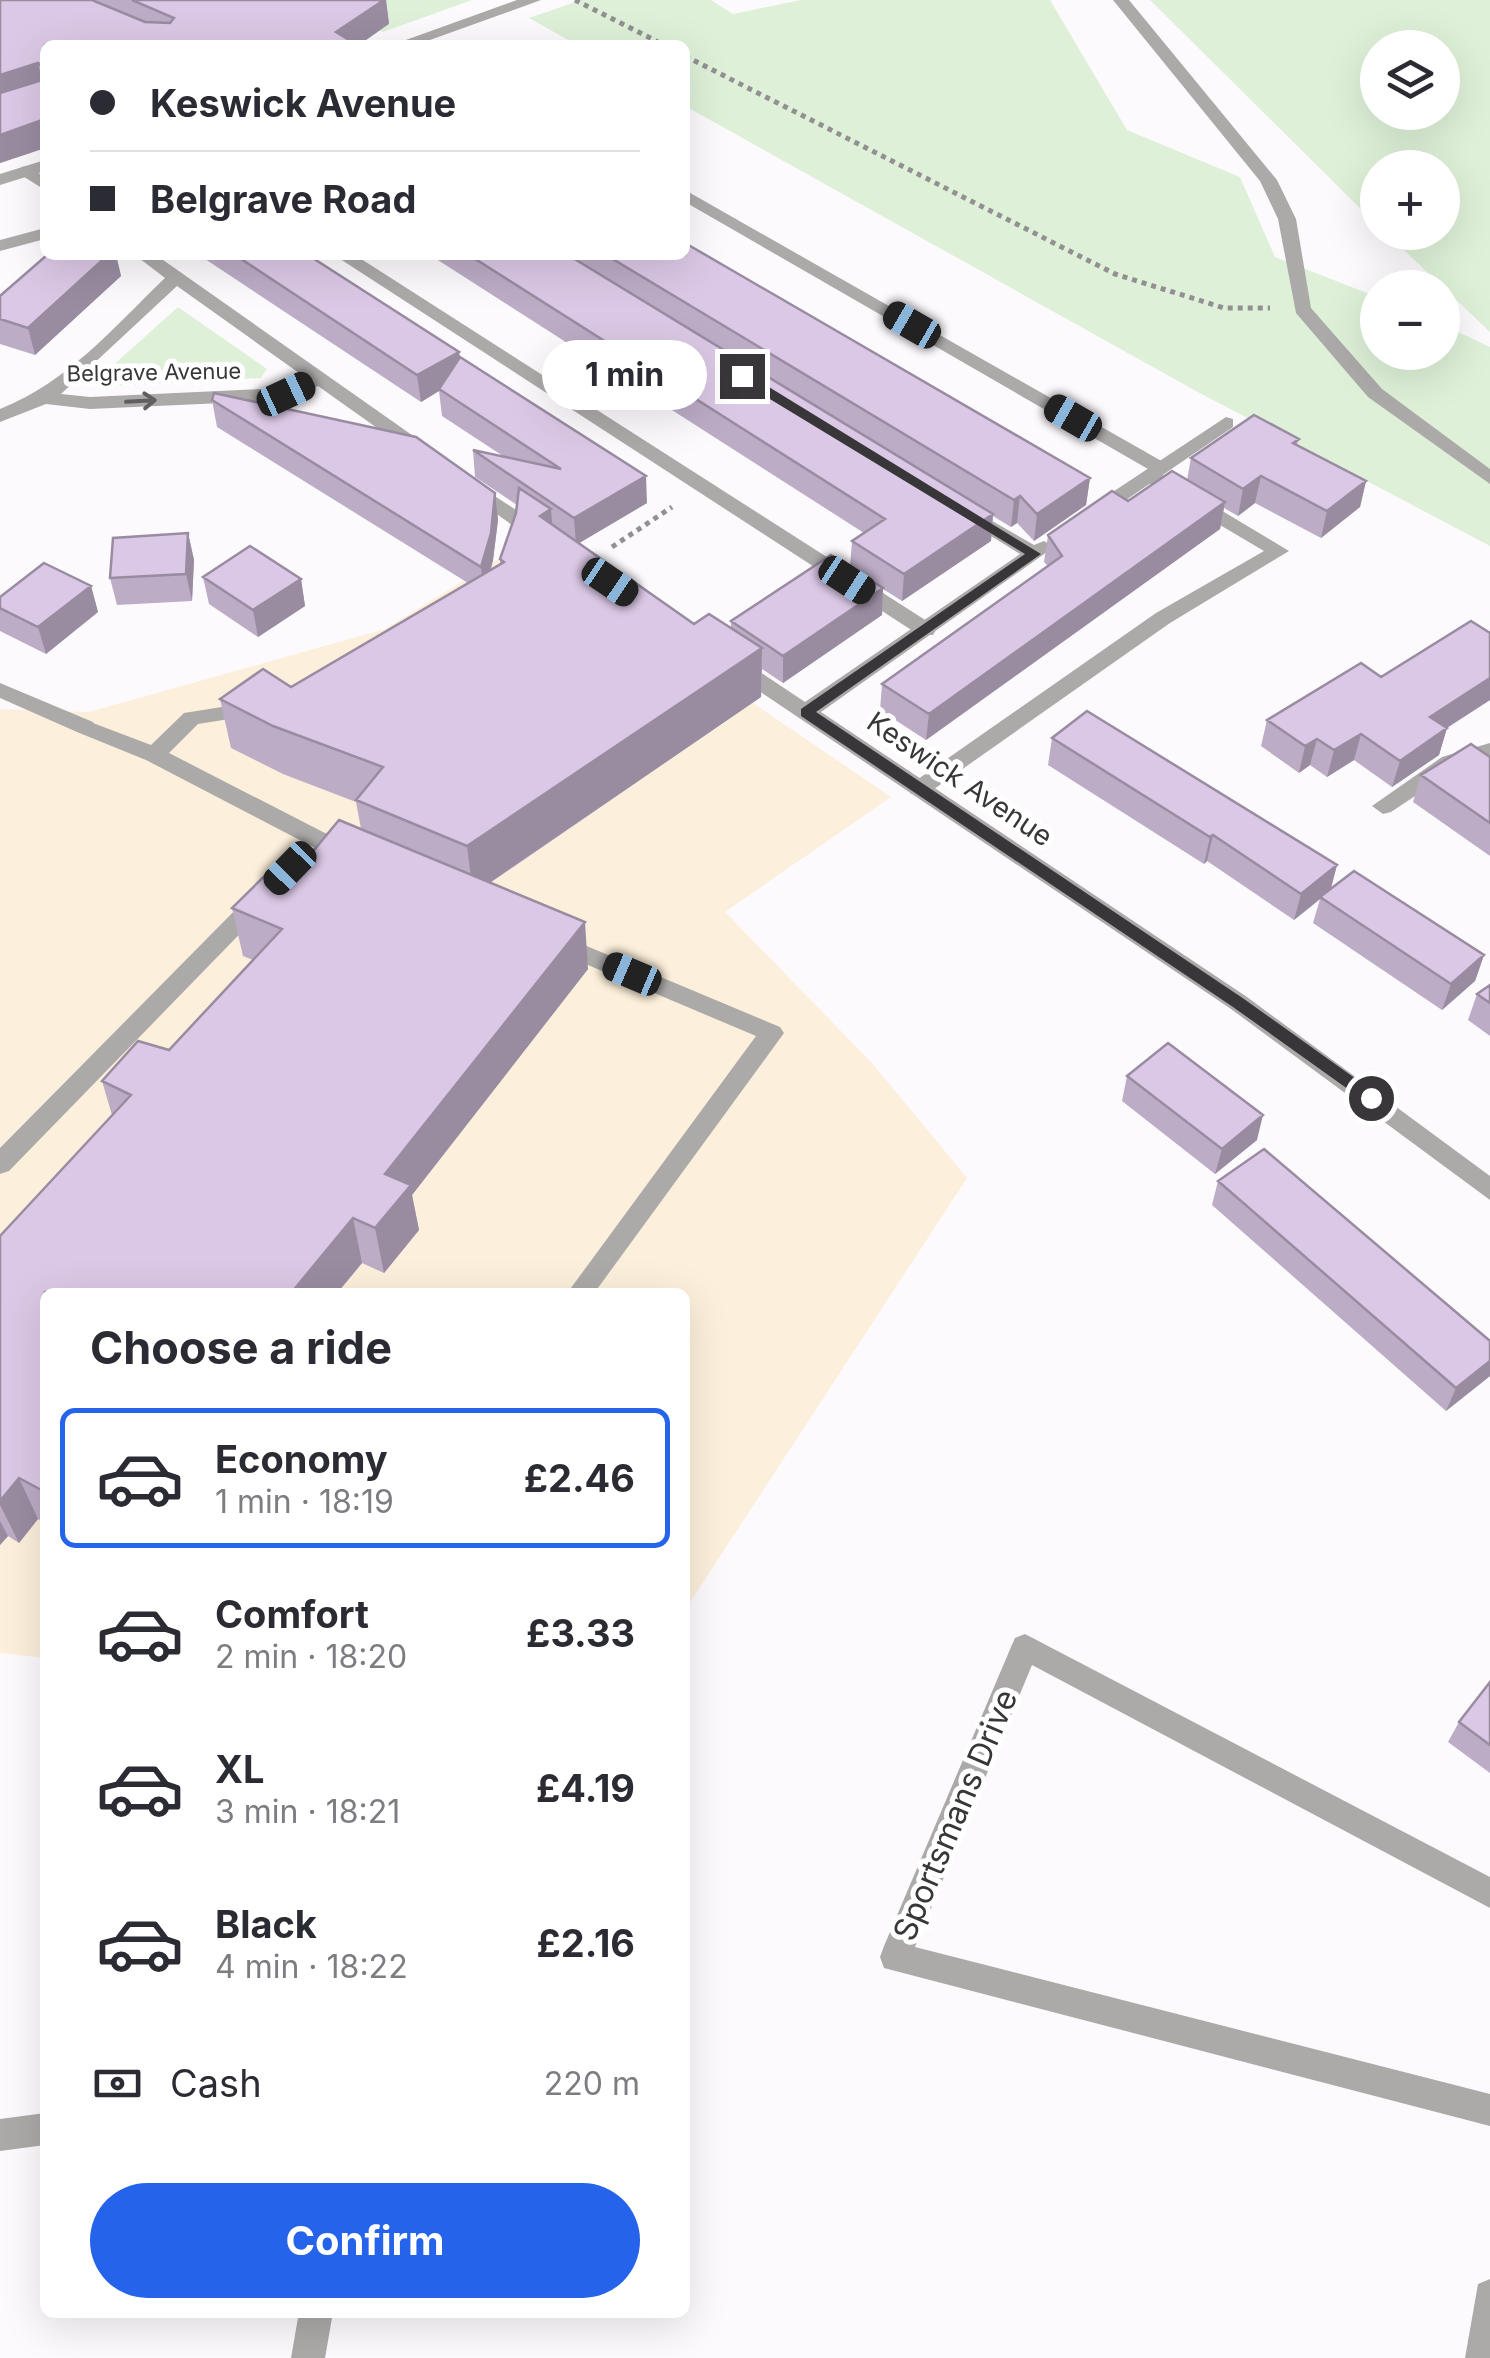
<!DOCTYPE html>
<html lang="en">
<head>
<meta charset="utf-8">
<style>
	:root { --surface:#fff; --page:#f2f2f3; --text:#2b2b33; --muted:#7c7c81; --line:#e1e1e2; --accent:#2563eb }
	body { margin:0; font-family:Inter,sans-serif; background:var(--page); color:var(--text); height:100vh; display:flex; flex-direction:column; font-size:38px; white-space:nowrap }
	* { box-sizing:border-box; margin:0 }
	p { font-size:32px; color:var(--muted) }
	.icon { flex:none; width:55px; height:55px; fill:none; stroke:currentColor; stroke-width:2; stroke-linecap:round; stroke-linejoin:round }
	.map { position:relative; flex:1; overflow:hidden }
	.panel { position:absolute; left:40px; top:1288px; width:650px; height:1030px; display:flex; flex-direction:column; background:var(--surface); border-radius:15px; box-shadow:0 10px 40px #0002 }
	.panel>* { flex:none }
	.top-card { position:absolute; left:40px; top:40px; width:650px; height:220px; border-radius:15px; box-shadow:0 10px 40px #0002; display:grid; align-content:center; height:220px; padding:0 50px; background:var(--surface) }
	.tools { position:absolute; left:1360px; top:30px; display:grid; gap:20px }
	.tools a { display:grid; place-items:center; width:100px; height:100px; border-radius:50%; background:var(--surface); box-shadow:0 10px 40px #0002; font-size:50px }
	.end { position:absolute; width:45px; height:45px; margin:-22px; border:12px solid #383638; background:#fff; box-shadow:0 0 0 5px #fff }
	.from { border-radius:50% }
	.bubble { position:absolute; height:70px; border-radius:35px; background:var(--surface); box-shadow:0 10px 40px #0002; font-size:32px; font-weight:700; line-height:70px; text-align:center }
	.car { position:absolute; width:30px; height:60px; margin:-30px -15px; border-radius:12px; box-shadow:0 0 8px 2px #0007; background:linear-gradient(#222 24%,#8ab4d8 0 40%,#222 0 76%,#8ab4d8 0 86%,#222 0) }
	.top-card b { display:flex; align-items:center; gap:35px; height:95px; font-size:38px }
	.top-card b+b { border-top:2px solid var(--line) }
	.top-card i { width:25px; height:25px; background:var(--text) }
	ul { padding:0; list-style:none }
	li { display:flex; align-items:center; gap:30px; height:140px; margin:0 20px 15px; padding:0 30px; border:5px solid transparent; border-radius:15px }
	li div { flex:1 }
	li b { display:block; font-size:38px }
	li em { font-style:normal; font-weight:700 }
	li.on { border-color:var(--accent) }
	li>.icon { width:90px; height:90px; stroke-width:1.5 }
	h2 { padding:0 50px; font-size:45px; line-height:120px }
	.pay { display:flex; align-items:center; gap:25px; height:110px; padding:0 50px; font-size:38px }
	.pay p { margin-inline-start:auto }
	.cta { display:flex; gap:20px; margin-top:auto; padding:20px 50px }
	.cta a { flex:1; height:115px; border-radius:60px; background:var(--accent); color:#fff; font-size:40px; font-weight:700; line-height:115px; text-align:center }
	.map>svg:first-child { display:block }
	.industrial { fill:#fcefdb }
	.green { fill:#def1d8; fill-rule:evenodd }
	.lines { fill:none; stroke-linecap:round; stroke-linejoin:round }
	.path { stroke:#939093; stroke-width:5; stroke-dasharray:5 5; stroke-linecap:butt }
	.service { fill:#acaaa8; fill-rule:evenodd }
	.minor { fill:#acaaa8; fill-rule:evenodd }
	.tertiary { fill:#acaaa8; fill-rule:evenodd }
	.wall { fill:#bcacc6 }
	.shaded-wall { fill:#998ca1 }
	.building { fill:#dbc8e6; stroke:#998ca1; stroke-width:2.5 }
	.oneway { stroke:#615f5f }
	.route { fill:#383638 }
	.labels { text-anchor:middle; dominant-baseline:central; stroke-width:10; stroke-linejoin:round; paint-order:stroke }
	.far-street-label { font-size:22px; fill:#383638; stroke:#fff }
	.street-label { font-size:28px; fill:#383638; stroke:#fff }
	.near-street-label { font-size:32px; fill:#383638; stroke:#fff }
</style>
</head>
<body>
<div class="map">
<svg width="1490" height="2358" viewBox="0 0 1490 2358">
	<rect width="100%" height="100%" fill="#fdfafe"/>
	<path class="industrial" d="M 521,545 L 891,797 L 725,912 L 872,1063 L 967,1178 L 685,1610 L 685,1292 L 45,1292 L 45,1658 L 0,1653 L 0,709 L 89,712 L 385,629 Z"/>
	<path class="green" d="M 364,0 L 472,0 L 383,32 L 380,31 L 389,23 L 351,9 Z
		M 581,0 L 711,0 L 733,14 L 801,0 L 1050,0 L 1127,130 L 1240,177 L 1275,257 L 1377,297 L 1378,352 L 1442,352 L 1443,325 L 1490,347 L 1490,546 L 1194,390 L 685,106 L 685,45 L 577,45 L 529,18 Z
		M 1150,0 L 1490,0 L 1490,332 L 1386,233 L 1442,232 L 1442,168 L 1378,168 L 1377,225 ZM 1378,48 L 1442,48 L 1442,112 L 1378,112 Z
		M 178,307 L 267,369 L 261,378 L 112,386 L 102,383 L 101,376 Z"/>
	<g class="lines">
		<path class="path" d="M 575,0 L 664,45
			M 685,56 L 1115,274 L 1224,308 L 1270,308
			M 612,547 L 672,507"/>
		<path class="service" d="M 1113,0 L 1129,0 L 1277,180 L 1296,219 L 1311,308 L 1382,389 L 1490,469 L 1490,484 L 1368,397 L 1296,313 L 1278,219 L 1260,181 Z
			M 685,190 L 1165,463 L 1168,467 L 1159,473 L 1289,551 L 1170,623 L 927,794 L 911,794 L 908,789 L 911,784 L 1156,613 L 1264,551 L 1142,479 L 1139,475 L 1148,469 L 685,202 Z
			M 45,228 L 45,239 L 0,251 L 0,240 Z
			M 334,255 L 355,255 L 933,625 L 936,630 L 933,635 L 919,635 Z
			M 253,702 L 264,709 L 261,714 L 198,724 L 169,753 L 358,850 L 361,856 L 358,862 L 342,862 L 146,760 L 77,732 L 74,727 L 85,720 L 151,745 L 184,713 Z
			M 259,892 L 270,900 L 267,906 L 9,1171 L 0,1174 L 0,1148 L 251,894 Z
			M 558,934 L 780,1027 L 784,1033 L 595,1292 L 568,1292 L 756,1036 L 550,949 L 546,943 L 550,937 Z"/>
		<path class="minor" d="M 27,166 L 45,177 L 45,190 L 21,175 L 21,167 Z
			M 135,255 L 156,255 L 429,447 L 429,455 L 415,455 L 318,386 L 286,400 L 90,409 L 46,404 L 0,422 L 0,409 C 69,381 112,329 165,278 ZM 177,286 L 306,378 L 283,388 L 90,397 L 61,394 Z
			M 1226,417 L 1233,419 L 1233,427 L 1101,517 L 1087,517 L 1087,509 Z
			M 470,480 L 547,530 L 547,540 L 533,540 L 463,490 L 463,482 Z
			M 966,506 L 1034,545 L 1044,541 L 1054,547 L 821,712 L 1247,997 L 1490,1176 L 1490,1200 L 1231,1009 L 728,670 L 724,665 L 728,660 L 742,660 L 805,702 L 1020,554 L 959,516 L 956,512 Z
			M 0,683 L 93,722 L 96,727 L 93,732 L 77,732 L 0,698 Z
			M 1490,743 L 1490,759 L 1457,768 L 1391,812 L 1383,814 L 1372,806 L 1442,757 Z
			M 1025,1634 L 1490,1877 L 1490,1908 L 1032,1665 L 915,1947 L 1490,2094 L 1490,2126 L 884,1968 L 880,1957 L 884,1946 L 1011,1647 L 1015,1638 Z
			M 45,2113 L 45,2145 L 0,2151 L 0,2119 Z
			M 1490,2279 L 1490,2358 L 1465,2358 L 1478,2284 Z
			M 299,2312 L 333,2312 L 325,2358 L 291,2358 Z"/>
		<path class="tertiary" d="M 517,0 L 541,0 L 416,45 L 392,45 Z
			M 45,160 L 45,171 L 0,185 L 0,174 Z"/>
	</g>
	<path class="wall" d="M 0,0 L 386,0 L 389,24 L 45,45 L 45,148 L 0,163 Z
		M 47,255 L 116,255 L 121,276 L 35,355 L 0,344 L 0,296 Z
		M 199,255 L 308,255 L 459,352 L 460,358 L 647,503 L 579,543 L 694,624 L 731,628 L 731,621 L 850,567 L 852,541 L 864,533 L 430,255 L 685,255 L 1090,478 L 1086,505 L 1034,541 L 1017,523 L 1011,527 L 993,516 L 991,541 L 902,601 L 883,589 L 882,615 L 783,683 L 762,669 L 761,697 L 490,883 L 588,969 L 412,1195 L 419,1230 L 384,1273 L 362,1263 L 338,1292 L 45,1292 L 45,1523 L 38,1519 L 19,1543 L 8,1536 L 0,1545 L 0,1236 L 112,1115 L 102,1081 L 169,1050 L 253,960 L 243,956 L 232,908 L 314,850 L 361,829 L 356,802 L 283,774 L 231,748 L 220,699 L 291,687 L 468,583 L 217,427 L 212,400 L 495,493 L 498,520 L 493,560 L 491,570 L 500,564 L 500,559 L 516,513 L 517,505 L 475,477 L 473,450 L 503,456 L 442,416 L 439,391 L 421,402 Z
		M 1299,439 L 1297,445 L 1366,481 L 1360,507 L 1321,538 L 1255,503 L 1238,516 L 1224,508 L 1220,529 L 926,740 L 880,710 L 882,684 L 1048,566 L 1044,562 L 1048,535 L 1128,501 L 1187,480 L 1191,458 Z
		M 188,533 L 194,560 L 192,601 L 117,605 L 110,578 Z
		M 203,577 L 301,579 L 305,606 L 258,637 L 209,604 Z
		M 91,586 L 98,612 L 46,654 L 0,631 L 0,597 Z
		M 1490,633 L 1490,700 L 1447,728 L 1439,755 L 1392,787 L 1354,760 L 1327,777 L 1310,765 L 1299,773 L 1261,746 L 1267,720 Z
		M 1052,738 L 1337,865 L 1331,889 L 1484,955 L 1475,981 L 1442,1010 L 1313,923 L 1320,899 L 1294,920 L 1207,861 L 1204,864 L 1048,765 Z
		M 1490,757 L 1490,856 L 1413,802 L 1421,775 Z
		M 1490,985 L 1490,1036 L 1468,1020 L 1477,994 Z
		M 1127,1076 L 1257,1140 L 1215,1174 L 1122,1101 Z
		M 1218,1181 L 1490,1341 L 1490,1376 L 1446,1411 L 1212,1205 Z
		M 1490,1682 L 1490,1773 L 1448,1742 L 1459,1722 Z"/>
	<path class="shaded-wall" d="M 384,0 L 386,0 L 389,24 L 359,45 L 338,45 L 336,32 Z
		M 38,63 L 44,89 L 0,103 L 0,75 Z
		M 45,119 L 45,148 L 0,163 L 0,135 Z
		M 108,255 L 116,255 L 121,276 L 35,355 L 28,328 Z
		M 459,352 L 462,379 L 439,389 L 439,391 L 421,402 L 417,375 Z
		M 646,476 L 647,503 L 576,545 L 574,518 Z
		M 1261,476 L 1255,503 L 1238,516 L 1243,489 Z
		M 1090,478 L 1086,505 L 1034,541 L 1037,514 Z
		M 1366,481 L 1360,507 L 1321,538 L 1327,511 Z
		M 495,493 L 498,520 L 493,560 L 484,593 L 481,567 Z
		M 1020,496 L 1017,523 L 1011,527 L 1014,500 Z
		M 1225,502 L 1220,529 L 926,740 L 929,714 Z
		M 551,509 L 555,558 L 540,516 Z
		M 993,514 L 991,541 L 902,601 L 904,574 Z
		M 188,533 L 194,560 L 192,601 L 186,574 Z
		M 301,579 L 305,606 L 258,637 L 253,610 Z
		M 91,586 L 98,612 L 46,654 L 38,627 Z
		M 883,588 L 882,615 L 783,683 L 783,656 Z
		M 762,648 L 761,697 L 473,894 L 467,846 Z
		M 1490,678 L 1490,700 L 1423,743 L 1430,717 Z
		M 1447,728 L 1439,755 L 1392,787 L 1400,761 Z
		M 1361,734 L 1354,760 L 1327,777 L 1334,750 Z
		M 1317,739 L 1310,765 L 1299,773 L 1305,746 Z
		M 1213,835 L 1207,861 L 1204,864 L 1210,837 Z
		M 1337,865 L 1330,891 L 1294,920 L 1301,894 Z
		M 585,922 L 588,969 L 412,1195 L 419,1230 L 384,1273 L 375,1228 L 385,1174 Z
		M 1484,955 L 1475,981 L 1442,1010 L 1451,984 Z
		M 1263,1115 L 1257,1140 L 1215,1174 L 1222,1149 Z
		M 353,1218 L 362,1263 L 338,1292 L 292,1292 Z
		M 1490,1361 L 1490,1376 L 1446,1411 L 1456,1388 Z
		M 19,1478 L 38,1519 L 19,1543 L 0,1505 L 0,1501 Z
		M 0,1521 L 8,1536 L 0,1545 Z"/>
	<path class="building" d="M 0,0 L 92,0 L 145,22 L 170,23 L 174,18 L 132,0 L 384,0 L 336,32 L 357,45 L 45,45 L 45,119 L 0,135 L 0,93 L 42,80 L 43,67 L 38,63 L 0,75 Z
		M 685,243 L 1090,478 L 1037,514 L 1020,496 L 1014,500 L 606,255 L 685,255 Z
		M 47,255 L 108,255 L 28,328 L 0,319 L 0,296 Z
		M 235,255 L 308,255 L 459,352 L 417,375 Z
		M 469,255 L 568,255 L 993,514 L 904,574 L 852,541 L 885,519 Z
		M 460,357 L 646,476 L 574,518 L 473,450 L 561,469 L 439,389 Z
		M 214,393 L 416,437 L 495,493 L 491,533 L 481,567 L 212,400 Z
		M 1254,415 L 1299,439 L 1293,443 L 1366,481 L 1327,511 L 1261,476 L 1243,489 L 1191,458 Z
		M 1172,471 L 1225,502 L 929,714 L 882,684 L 1062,556 L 1048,535 L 1112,491 L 1128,501 Z
		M 519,488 L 551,509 L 540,516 L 694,624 L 709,614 L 762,648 L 467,846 L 356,800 L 383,767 L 273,726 L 220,699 L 263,669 L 291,687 L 504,562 L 500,559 L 516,513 Z
		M 188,533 L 186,574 L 110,578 L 113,538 Z
		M 250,546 L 301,579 L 253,610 L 203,577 Z
		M 831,555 L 883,588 L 783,656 L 731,621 Z
		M 44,563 L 91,586 L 38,627 L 0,608 L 0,597 Z
		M 1471,621 L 1490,633 L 1490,678 L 1430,717 L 1447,728 L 1400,761 L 1361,734 L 1334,750 L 1317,739 L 1305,746 L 1267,720 L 1361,663 L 1381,677 Z
		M 1087,711 L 1337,865 L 1301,894 L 1213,835 L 1210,837 L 1052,738 Z
		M 1471,744 L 1490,757 L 1490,823 L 1421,775 Z
		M 339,820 L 585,922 L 385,1174 L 411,1185 L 375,1228 L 353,1218 L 292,1292 L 45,1292 L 45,1492 L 19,1478 L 0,1501 L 0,1236 L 131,1095 L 102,1081 L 138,1041 L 169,1050 L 282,929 L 232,908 L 295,846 L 314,850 Z
		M 1354,871 L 1484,955 L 1451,984 L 1320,897 Z
		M 1490,985 L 1490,1003 L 1477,994 Z
		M 1168,1043 L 1263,1115 L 1222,1149 L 1127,1076 Z
		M 1264,1149 L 1490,1341 L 1490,1361 L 1456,1388 L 1218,1181 Z
		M 1490,1682 L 1490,1745 L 1459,1722 Z"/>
	<defs><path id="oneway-shaft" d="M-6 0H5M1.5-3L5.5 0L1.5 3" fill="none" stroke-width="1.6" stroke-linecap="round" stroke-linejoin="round" transform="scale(2.5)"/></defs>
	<use class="oneway" href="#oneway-shaft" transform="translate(141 401) rotate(-3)"/>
	<path class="route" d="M 737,373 L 746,373 L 1041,554 L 816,712 L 1244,999 L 1377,1094 L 1377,1102 L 1366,1102 L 1233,1007 L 801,716 L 801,709 L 1025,554 L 737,379 Z"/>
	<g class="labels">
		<g class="far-street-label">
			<text transform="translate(154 372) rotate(-1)">Belgrave Avenue</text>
		</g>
		<g class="street-label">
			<text transform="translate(960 779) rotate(34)">Keswick Avenue</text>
		</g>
		<g class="near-street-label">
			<text transform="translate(955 1815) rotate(-67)">Sportsmans Drive</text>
		</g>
	</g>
</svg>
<div class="tools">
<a><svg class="icon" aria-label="layers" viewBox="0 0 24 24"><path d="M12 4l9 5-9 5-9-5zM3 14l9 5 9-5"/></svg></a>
<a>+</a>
<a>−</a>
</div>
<i class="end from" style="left:1371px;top:1098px"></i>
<i class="end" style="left:742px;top:376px"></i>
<div class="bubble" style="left:542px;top:340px;width:165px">1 min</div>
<i class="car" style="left:912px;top:325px;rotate:300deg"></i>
<i class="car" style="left:286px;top:394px;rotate:65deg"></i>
<i class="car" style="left:1073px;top:418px;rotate:300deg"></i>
<i class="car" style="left:847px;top:580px;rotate:123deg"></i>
<i class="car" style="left:610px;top:582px;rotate:124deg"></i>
<i class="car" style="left:290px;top:868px;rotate:224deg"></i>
<i class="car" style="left:632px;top:974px;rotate:293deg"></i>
<div class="top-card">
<b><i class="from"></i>Keswick Avenue</b>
<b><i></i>Belgrave Road</b>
</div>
<section class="panel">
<h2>Choose a ride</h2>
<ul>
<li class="on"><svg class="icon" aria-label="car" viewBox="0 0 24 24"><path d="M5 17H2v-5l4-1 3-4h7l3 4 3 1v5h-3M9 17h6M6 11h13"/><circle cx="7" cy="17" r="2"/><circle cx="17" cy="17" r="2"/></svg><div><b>Economy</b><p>1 min · 18:19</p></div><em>£2.46</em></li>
<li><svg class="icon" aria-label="car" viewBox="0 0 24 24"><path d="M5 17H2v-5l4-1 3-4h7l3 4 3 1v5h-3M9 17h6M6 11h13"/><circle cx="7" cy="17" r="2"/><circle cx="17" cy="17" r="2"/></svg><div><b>Comfort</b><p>2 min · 18:20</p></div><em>£3.33</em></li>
<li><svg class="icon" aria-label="car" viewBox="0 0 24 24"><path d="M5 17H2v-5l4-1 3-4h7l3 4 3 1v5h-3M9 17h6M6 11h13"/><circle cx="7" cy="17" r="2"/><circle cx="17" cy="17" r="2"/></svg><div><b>XL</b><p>3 min · 18:21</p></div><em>£4.19</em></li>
<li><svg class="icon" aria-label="car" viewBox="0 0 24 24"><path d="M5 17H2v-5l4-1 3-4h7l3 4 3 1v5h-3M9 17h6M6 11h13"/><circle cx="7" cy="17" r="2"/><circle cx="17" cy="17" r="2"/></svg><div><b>Black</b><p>4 min · 18:22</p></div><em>£2.16</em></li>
</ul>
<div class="pay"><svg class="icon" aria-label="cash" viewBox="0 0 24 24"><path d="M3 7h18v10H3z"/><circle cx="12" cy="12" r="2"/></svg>Cash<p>220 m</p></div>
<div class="cta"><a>Confirm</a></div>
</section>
</div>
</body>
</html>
